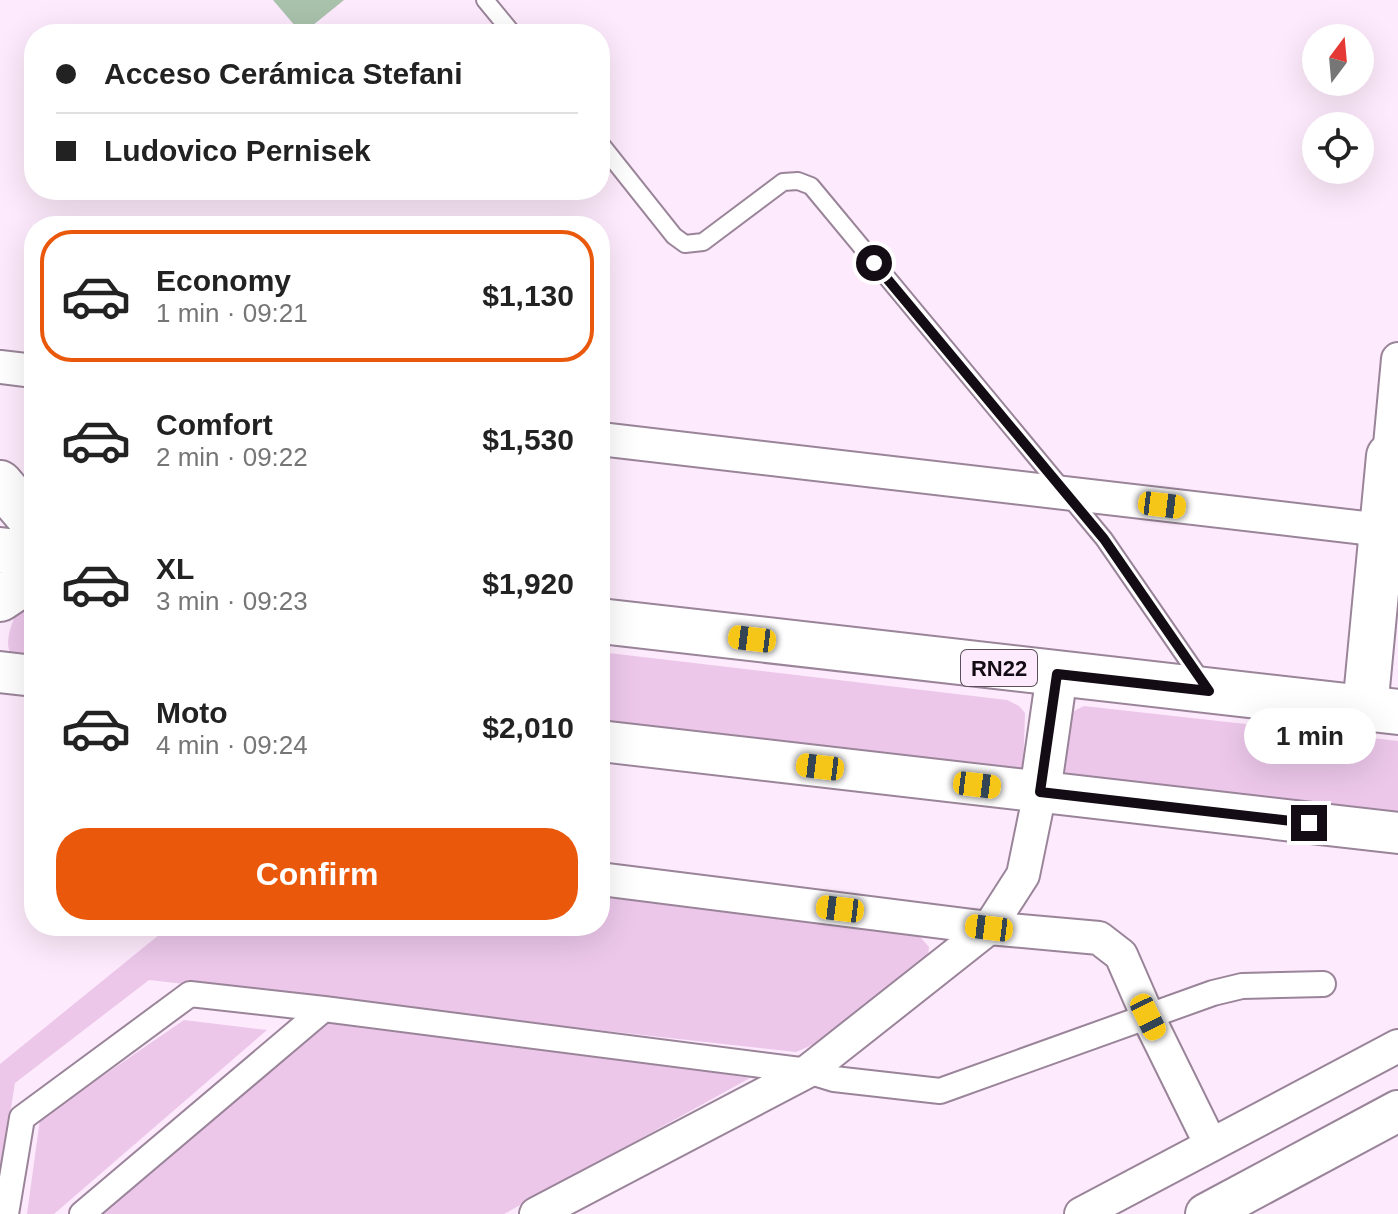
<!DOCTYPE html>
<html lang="en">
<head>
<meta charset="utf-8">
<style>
	:root { --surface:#fff; --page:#f2f2f2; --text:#222; --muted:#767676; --line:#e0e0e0; --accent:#ea580c }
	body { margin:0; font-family:Arial,sans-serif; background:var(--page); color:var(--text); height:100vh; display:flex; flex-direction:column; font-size:30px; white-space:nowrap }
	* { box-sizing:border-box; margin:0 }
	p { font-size:26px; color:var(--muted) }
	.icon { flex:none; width:44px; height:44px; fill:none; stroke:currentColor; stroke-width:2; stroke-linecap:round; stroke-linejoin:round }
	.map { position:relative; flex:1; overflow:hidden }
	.sheet { position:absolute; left:24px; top:216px; width:586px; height:720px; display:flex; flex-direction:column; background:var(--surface); border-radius:32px; box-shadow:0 8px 32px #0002 }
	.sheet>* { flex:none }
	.guide { position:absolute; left:24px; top:24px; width:586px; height:176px; border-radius:32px; box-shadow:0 8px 32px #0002; display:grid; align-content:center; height:176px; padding:0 32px; background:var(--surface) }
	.needle { width:52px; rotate:16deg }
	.tools { position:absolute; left:1302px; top:24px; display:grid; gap:16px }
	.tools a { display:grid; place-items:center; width:72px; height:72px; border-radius:50%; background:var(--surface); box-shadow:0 8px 32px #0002; font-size:40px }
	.end { position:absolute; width:36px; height:36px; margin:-18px; border:10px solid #140c14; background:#fff; box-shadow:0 0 0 4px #fff }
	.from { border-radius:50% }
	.bubble { position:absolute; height:56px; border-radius:28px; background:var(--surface); box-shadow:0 8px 32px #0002; font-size:26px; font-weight:700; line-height:56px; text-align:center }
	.car { position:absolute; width:24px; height:48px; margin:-24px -12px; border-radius:10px; box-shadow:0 0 6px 2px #0007; background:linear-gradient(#f5c518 24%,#345 0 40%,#f5c518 0 76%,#345 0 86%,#f5c518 0) }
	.guide b { display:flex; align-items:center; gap:28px; height:76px; font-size:30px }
	.guide b+b { border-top:2px solid var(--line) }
	.guide i { width:20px; height:20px; background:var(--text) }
	ul { padding:14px 0 0; list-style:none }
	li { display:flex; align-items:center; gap:24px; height:132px; margin:0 16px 12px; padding:0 16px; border:4px solid transparent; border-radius:32px }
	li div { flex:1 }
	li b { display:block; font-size:30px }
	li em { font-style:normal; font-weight:700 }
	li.on { border-color:var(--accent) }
	li>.icon { width:72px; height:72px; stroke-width:1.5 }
	.button { display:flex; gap:16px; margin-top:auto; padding:16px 32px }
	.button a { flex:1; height:92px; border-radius:32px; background:var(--accent); color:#fff; font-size:32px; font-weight:700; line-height:92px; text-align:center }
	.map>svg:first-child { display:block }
	.green { fill:#ecc7ea }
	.building { fill:#a9c2ac }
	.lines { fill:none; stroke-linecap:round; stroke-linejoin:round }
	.service-casing { stroke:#9a8499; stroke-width:20 }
	.pedestrian-casing { stroke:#9a8499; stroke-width:28 }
	.minor-casing { stroke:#9a8499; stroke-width:36 }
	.tertiary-casing { stroke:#9a8499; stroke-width:44 }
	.secondary-casing { stroke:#9a8499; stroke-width:48 }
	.trunk-casing { stroke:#9a8499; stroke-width:48 }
	.service { stroke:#fff; stroke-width:16 }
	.pedestrian { stroke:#fff; stroke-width:24 }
	.minor { stroke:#fff; stroke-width:32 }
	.tertiary { stroke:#fff; stroke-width:40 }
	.secondary { stroke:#fff; stroke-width:44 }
	.trunk { stroke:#fff; stroke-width:44 }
	.route { stroke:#140c14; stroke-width:10 }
	.labels { text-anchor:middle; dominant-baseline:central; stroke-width:6; stroke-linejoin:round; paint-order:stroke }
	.shield { fill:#fdeafc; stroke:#5a4f5a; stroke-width:2 }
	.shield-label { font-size:22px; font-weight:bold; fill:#140c14 }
</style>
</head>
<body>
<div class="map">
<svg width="1398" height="1214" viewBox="0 0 1398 1214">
	<rect width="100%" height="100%" fill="#fdeafc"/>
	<path class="green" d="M 34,603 L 34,666 C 29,664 20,663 15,659 C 0,647 13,618 21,606 Z
		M 600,652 L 1007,700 L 1019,706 L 1025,713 L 1023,771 L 600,730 Z
		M 1084,706 L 1398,741 L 1398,823 L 1070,783 C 1058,764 1066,731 1074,711 Z
		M 600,897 L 916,932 L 929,947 L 927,966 L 837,1034 L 796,1052 L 149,980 L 15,1083 L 0,1176 L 0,1064 L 170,926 L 600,926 Z
		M 324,1015 L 750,1078 L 504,1214 L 88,1214 Z
		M 184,1020 L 267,1030 L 54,1214 L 27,1214 L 40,1119 Z"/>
	<path class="building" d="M 273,0 L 344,0 L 302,34 Z"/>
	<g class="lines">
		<g class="service-casing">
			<path id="service" d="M 485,0 L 513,34
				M 600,143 L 674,236 L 685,244 L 703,242 L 783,182 L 798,181 L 811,186 L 1104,539 L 1204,684"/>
		</g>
		<g class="pedestrian-casing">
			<path id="pedestrian" d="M 6,1214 L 22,1118 L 190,994 L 324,1009
				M 82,1214 L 324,1009 L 808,1071 L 834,1079 L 940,1091 L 1213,993 L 1242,986 L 1323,984"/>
		</g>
		<g class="minor-casing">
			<path id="minor" d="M 0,367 L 34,371
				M 600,439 L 1382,530
				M 1389,456 L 1398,359
				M 600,879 L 989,928 L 1099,938 L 1121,955 L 1148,1017 L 1211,1145
				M 536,1214 L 808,1071 L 989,928 L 1023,875 L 1040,792
				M 1081,1214 L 1398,1046"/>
		</g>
		<g class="tertiary-casing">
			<path id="tertiary" d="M 0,672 L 34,676
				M 600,741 L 1398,833
				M 1040,792 L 1057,674
				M 1206,1214 L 1398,1111"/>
		</g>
		<g class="secondary-casing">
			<path id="secondary" d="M 1365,709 L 1389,456 L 1398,457"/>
		</g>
		<g class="trunk-casing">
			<path id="trunk" d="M 0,483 L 34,523
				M 0,550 L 34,554
				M 0,599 L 18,587 L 34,580
				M 600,621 L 1398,712"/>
		</g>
		<use href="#service" class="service"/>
		<use href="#pedestrian" class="pedestrian"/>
		<use href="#minor" class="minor"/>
		<use href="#tertiary" class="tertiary"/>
		<use href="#secondary" class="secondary"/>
		<use href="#trunk" class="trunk"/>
	</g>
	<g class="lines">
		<path class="route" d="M 874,263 L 1104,539 L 1209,691 L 1057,674 L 1040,792 L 1309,823"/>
	</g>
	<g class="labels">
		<rect class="shield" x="961" y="650" width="76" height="36" rx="6"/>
		<g class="shield-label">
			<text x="999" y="668">RN22</text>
		</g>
	</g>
</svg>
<div class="tools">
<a><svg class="needle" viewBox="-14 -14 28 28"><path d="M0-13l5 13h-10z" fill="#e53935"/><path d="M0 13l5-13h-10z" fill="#767676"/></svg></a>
<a><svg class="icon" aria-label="locate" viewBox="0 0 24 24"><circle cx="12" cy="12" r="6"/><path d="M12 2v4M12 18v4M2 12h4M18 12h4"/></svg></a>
</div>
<i class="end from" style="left:874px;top:263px"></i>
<i class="end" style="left:1309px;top:823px"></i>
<div class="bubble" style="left:1244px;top:708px;width:132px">1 min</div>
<i class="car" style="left:1162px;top:505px;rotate:97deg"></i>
<i class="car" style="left:752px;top:639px;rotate:277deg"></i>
<i class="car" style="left:820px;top:767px;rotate:277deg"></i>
<i class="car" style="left:977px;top:785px;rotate:97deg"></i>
<i class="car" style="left:840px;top:909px;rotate:277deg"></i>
<i class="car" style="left:989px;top:928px;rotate:277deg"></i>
<i class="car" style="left:1148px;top:1017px;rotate:154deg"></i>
<div class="guide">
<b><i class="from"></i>Acceso Cerámica Stefani</b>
<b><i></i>Ludovico Pernisek</b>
</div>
<section class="sheet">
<ul>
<li class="on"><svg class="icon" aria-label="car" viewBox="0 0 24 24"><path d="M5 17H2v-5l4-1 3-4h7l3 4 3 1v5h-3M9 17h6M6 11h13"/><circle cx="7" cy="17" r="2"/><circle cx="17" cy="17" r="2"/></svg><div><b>Economy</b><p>1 min · 09:21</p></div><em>$1,130</em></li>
<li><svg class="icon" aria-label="car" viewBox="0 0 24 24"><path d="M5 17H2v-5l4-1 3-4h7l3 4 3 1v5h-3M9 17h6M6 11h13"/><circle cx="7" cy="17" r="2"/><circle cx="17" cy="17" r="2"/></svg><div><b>Comfort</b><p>2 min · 09:22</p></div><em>$1,530</em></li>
<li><svg class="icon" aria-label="car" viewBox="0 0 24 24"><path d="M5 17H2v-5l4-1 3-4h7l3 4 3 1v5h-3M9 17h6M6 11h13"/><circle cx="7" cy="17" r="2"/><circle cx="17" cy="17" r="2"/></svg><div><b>XL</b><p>3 min · 09:23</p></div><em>$1,920</em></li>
<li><svg class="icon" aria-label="car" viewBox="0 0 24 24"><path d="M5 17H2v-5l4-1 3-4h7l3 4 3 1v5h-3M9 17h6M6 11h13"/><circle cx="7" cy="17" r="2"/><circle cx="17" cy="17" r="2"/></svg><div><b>Moto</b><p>4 min · 09:24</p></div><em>$2,010</em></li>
</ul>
<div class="button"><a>Confirm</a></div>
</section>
</div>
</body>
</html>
